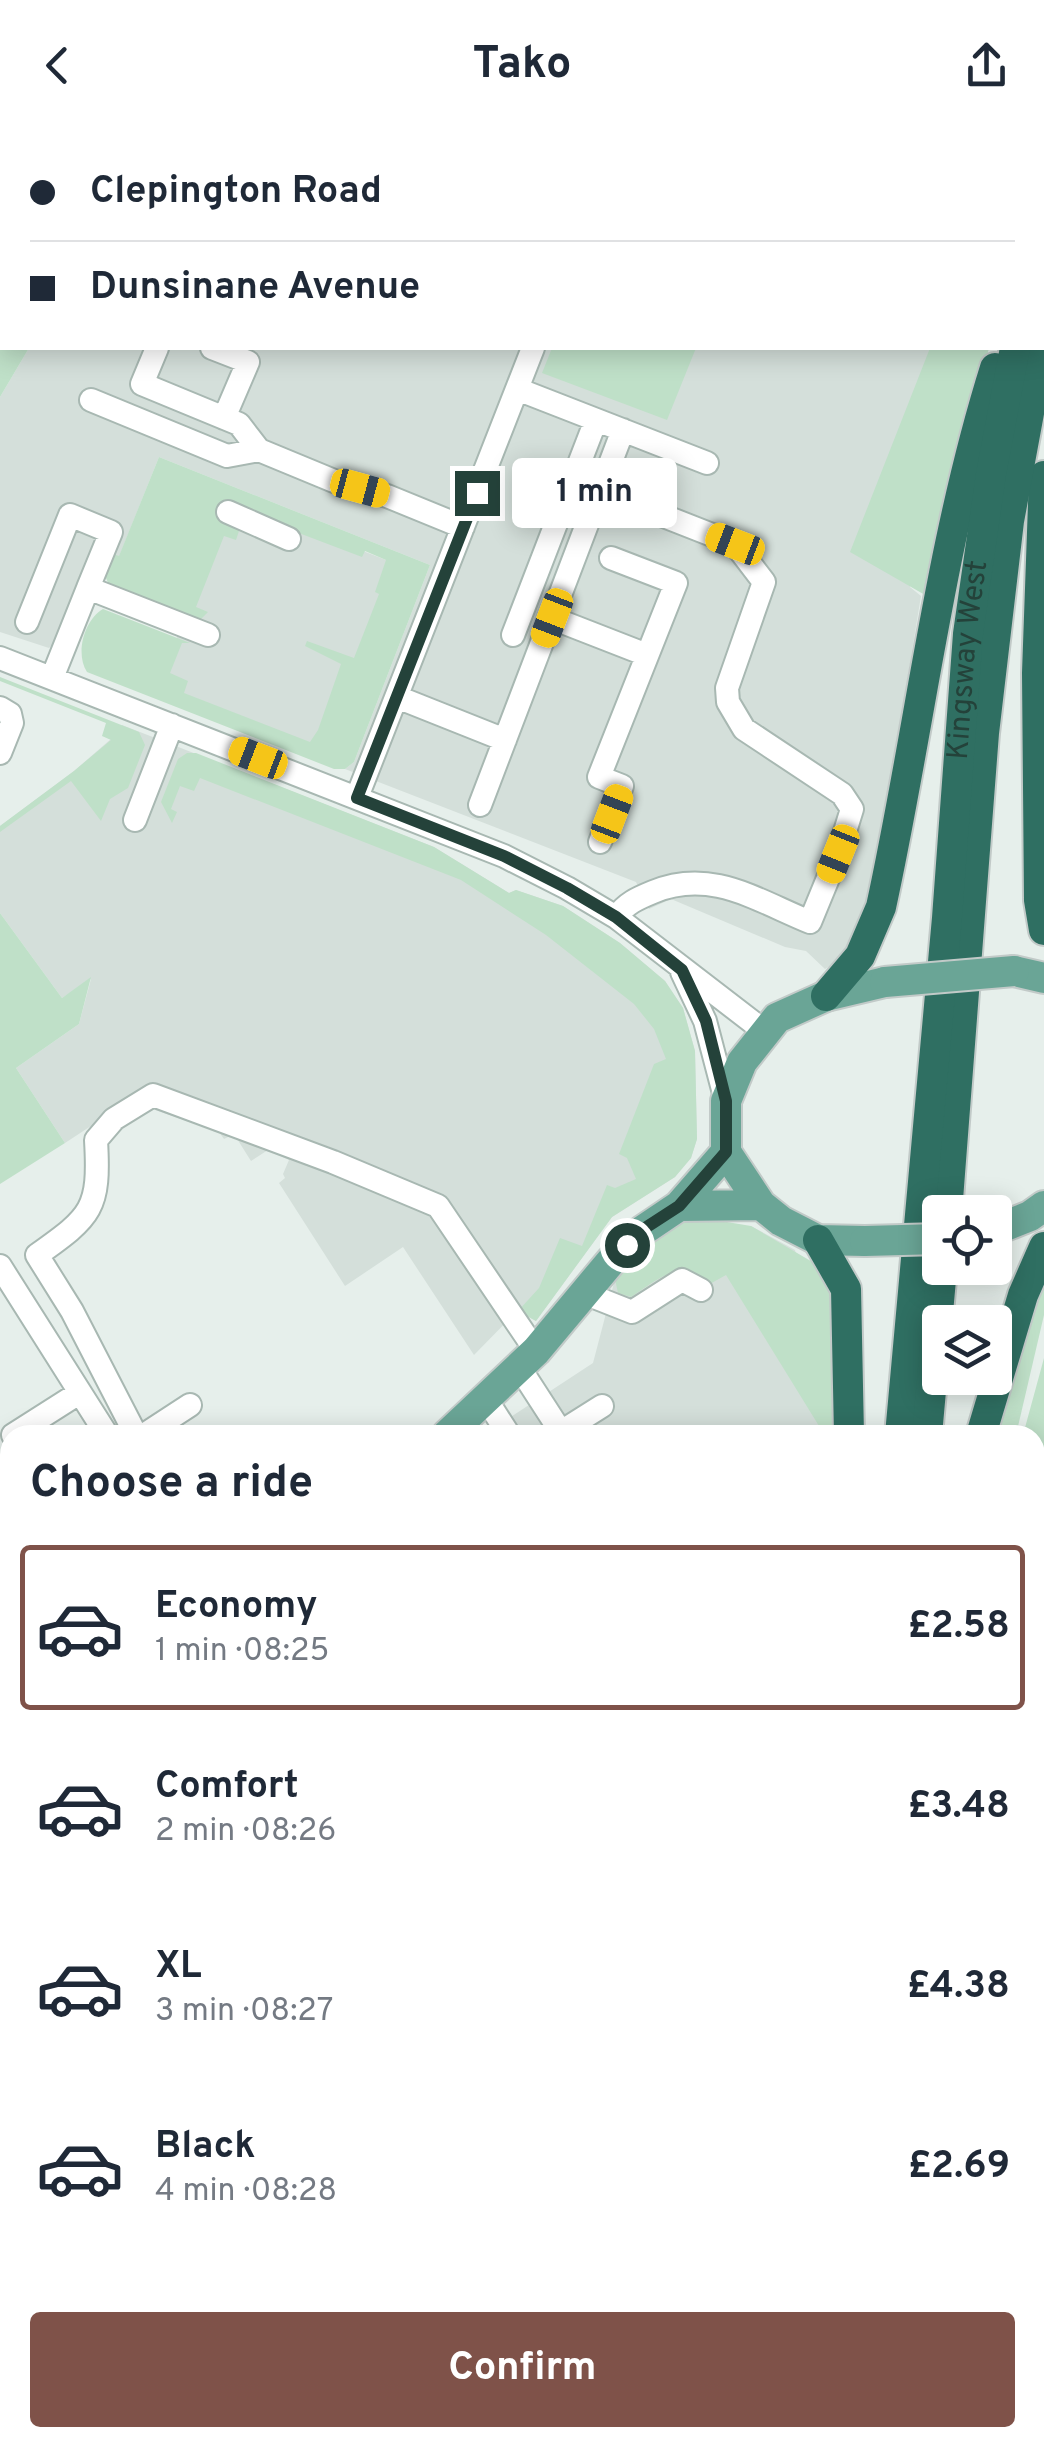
<!DOCTYPE html>
<html lang="en">
<head>
<meta charset="utf-8">
<style>
	:root { --surface:#fff; --page:#f2f2f3; --text:#1f2937; --muted:#747a83; --line:#e0e1e3; --accent:#7f5249 }
	body { margin:0; font-family:Overpass,sans-serif; background:var(--page); color:var(--text); height:100vh; display:flex; flex-direction:column; font-size:38px; white-space:nowrap }
	* { box-sizing:border-box; margin:0 }
	p { font-size:32px; color:var(--muted) }
	.icon { flex:none; width:55px; height:55px; fill:none; stroke:currentColor; stroke-width:2; stroke-linecap:round; stroke-linejoin:round }
	.map { position:relative; flex:1; overflow:hidden }
	.drawer { position:absolute; left:0px; top:1295px; width:1045px; height:1022px; display:flex; flex-direction:column; background:var(--surface); border-radius:30px 30px 0 0; box-shadow:0 5px 25px #0003 }
	.drawer>* { flex:none }
	.top-card { position:absolute; left:0px; top:0px; width:1045px; height:220px; box-shadow:0 5px 25px #0003; display:grid; align-content:center; height:220px; padding:0 30px; background:var(--surface) }
	.buttons { position:absolute; left:922px; top:1065px; display:grid; gap:20px }
	.buttons a { display:grid; place-items:center; width:90px; height:90px; border-radius:10px; background:var(--surface); box-shadow:0 5px 25px #0003; font-size:50px }
	.end { position:absolute; width:45px; height:45px; margin:-22px; border:12px solid #24423a; background:#fff; box-shadow:0 0 0 5px #fff }
	.from { border-radius:50% }
	.bubble { position:absolute; height:70px; border-radius:10px; background:var(--surface); box-shadow:0 5px 25px #0003; font-size:32px; font-weight:700; line-height:70px; text-align:center }
	.car { position:absolute; width:30px; height:60px; margin:-30px -15px; border-radius:12px; box-shadow:0 0 8px 2px #0007; background:linear-gradient(#f5c518 24%,#345 0 40%,#f5c518 0 76%,#345 0 86%,#f5c518 0) }
	.top-card b { display:flex; align-items:center; gap:35px; height:95px; font-size:38px }
	.top-card b+b { border-top:2px solid var(--line) }
	.top-card i { width:25px; height:25px; background:var(--text) }
	ul { padding:0; list-style:none }
	li { display:flex; align-items:center; gap:30px; height:165px; margin:0 20px 15px; padding:0 10px; border:5px solid transparent; border-radius:10px }
	li div { flex:1 }
	li b { display:block; font-size:38px }
	li em { font-style:normal; font-weight:700 }
	li.active { border-color:var(--accent) }
	li>.icon { width:90px; height:90px; stroke-width:1.5 }
	h2 { padding:0 30px; font-size:45px; line-height:120px }
	.primary-button { display:flex; gap:20px; margin-top:auto; padding:20px 30px }
	.primary-button a { flex:1; height:115px; border-radius:10px; background:var(--accent); color:#fff; font-size:40px; font-weight:700; line-height:115px; text-align:center }
	header { display:flex; justify-content:space-between; align-items:center; height:130px; padding:0 30px; background:var(--surface); font-size:45px; font-weight:700 }
	.map>svg:first-child { display:block }
	.built { fill:#d4dfda }
	.green { fill:#bfe0c8 }
	.lines { fill:none; stroke-linecap:round; stroke-linejoin:round }
	.minor-casing { stroke:#a8b8b2; stroke-width:26 }
	.major-casing { stroke:#c2cac8; stroke-width:34 }
	.highway-casing { stroke:#c2cac8; stroke-width:34 }
	.minor { stroke:#fff; stroke-width:22 }
	.major { stroke:#6aa596; stroke-width:30 }
	.highway { stroke:#2f6f62; stroke-width:30 }
	.major-bridge-casing { stroke:#c2cac8; stroke-width:34; stroke-linecap:butt }
	.major-bridge { stroke:#6aa596; stroke-width:30 }
	.route { stroke:#24423a; stroke-width:12 }
	.labels { text-anchor:middle; dominant-baseline:central; stroke-width:9; stroke-linejoin:round; paint-order:stroke }
	.street-label { font-size:30px; fill:#24423a; stroke:#f7fbf9 }
</style>
</head>
<body>
<header><svg class="icon" aria-label="back" viewBox="0 0 24 24"><path d="M15 5l-7 7 7 7"/></svg>Tako<svg class="icon" aria-label="share" viewBox="0 0 24 24"><path d="M12 15V3M7 8l5-5 5 5M5 13v7h14v-7"/></svg></header>
<div class="map">
<svg width="1044" height="2316" viewBox="0 0 1044 2316">
	<rect width="100%" height="100%" fill="#e6efeb"/>
	<path class="built" d="M 157,0 L 1030,0 L 155,2 Z
		M 29,218 L 959,218 L 910,457 L 921,466 L 868,790 L 842,829 L 825,839 L 806,821 L 785,817 L 671,769 L 649,779 L 636,752 L 345,639 L 354,632 L 430,435 L 159,327 L 119,427 L 94,417 L 56,511 L 49,518 L 0,502 L 0,267 Z
		M 230,369 L 404,437 L 318,620 L 156,562 Z
		M 122,595 L 434,717 L 509,763 L 516,760 L 563,776 L 620,813 L 665,851 L 683,878 L 695,921 L 697,1009 L 691,1028 L 675,1047 L 612,1087 L 536,1191 L 517,1181 L 474,1225 L 403,1117 L 345,1156 L 279,1053 L 285,1048 L 283,1044 L 289,1030 L 268,1020 L 251,1031 L 234,1004 L 224,1009 L 219,1002 L 129,971 L 65,1013 L 16,938 L 79,894 L 91,849 L 62,868 L 0,783 L 0,696 L 74,641 L 111,609 Z
		M 751,1096 L 795,1120 L 841,1305 L 483,1305 L 593,1233 L 615,1149 Z
		M 10,1612 L 10,2308 L 757,2308 L 756,2316 L 0,2316 L 0,1620 Z"/>
	<path class="green" d="M 0,0 L 157,0 L 2,2 L 2,218 L 29,218 L 0,267 Z
		M 552,218 L 696,218 L 667,290 L 542,243 Z
		M 930,218 L 989,218 L 952,367 L 932,469 L 850,422 Z
		M 159,327 L 430,435 L 354,632 L 345,639 L 334,639 L 87,542 C 75,524 84,490 103,479 L 190,513 L 182,513 L 170,543 L 188,551 L 184,563 L 310,612 L 318,600 L 341,534 L 305,516 L 307,511 L 354,528 L 379,464 L 375,462 L 386,430 L 365,421 L 362,427 L 230,377 L 239,401 L 236,410 L 224,406 L 196,477 L 208,482 L 198,492 L 110,457 L 105,446 L 113,424 L 119,426 Z
		M 0,547 L 139,602 L 145,615 L 128,658 L 110,669 L 101,691 L 71,651 L 0,702 L 0,696 L 74,641 L 111,610 L 102,606 L 106,593 L 0,551 Z
		M 187,623 L 196,623 L 434,717 L 509,763 L 516,760 L 563,776 L 620,813 L 665,851 L 683,878 L 695,921 L 697,1009 L 691,1028 L 675,1047 L 612,1087 L 536,1191 L 518,1181 L 539,1158 L 560,1108 L 582,1116 L 607,1055 L 615,1058 L 636,1049 L 627,1028 L 619,1024 L 654,934 L 666,929 L 654,899 L 634,874 L 546,805 L 461,750 L 200,648 L 194,661 L 180,656 L 171,679 L 177,682 L 172,693 L 161,672 L 178,629 Z
		M 0,783 L 62,868 L 91,847 L 79,894 L 16,938 L 65,1013 L 0,1054 Z
		M 697,1087 L 751,1096 L 821,1137 L 836,1159 L 841,1305 L 815,1305 L 820,1302 L 819,1296 L 726,1145 L 708,1155 C 682,1126 657,1150 631,1167 L 618,1163 L 615,1149 C 641,1122 662,1101 697,1087 Z
		M 1044,1143 L 1044,1185 L 1016,1305 L 991,1305 Z
		M 1044,1228 L 1044,1991 L 1035,1991 L 1035,1305 L 1023,1305 Z"/>
	<g class="lines">
		<g class="minor-casing">
			<path id="minor" d="M 262,0 L 263,2
				M 819,0 L 826,2
				M 923,0 L 928,2
				M 541,2 L 542,0
				M 613,2 L 614,0
				M 1005,2 L 1006,0
				M 157,218 L 142,254 L 239,294 L 259,320 L 334,351 L 387,366 L 463,397
				M 212,218 L 248,232 L 224,288
				M 517,259 L 707,333
				M 91,270 L 227,326 L 259,320
				M 600,361 L 735,414 L 764,452 L 727,558 L 728,572 L 744,599 L 842,664 L 852,679 L 838,724 L 810,792 C 756,770 711,738 653,762 C 636,769 627,773 616,787
				M 228,382 L 289,409
				M 552,488 L 647,525
				M 27,492 L 70,385 L 111,402 L 88,458
				M 513,505 L 596,290
				M 0,528 L 504,726 L 567,758 L 616,787 L 764,901
				M 52,548 L 88,458 L 208,505
				M 397,567 L 505,610
				M 0,578 L 10,584 L 12,593 L 0,623
				M 357,667 L 533,218
				M 480,675 L 623,300
				M 135,690 L 172,595
				M 600,712 L 622,656 L 599,647 L 676,453 L 611,428
				M 682,842 L 705,891 L 726,971
				M 0,1136 L 107,1305
				M 584,1163 L 632,1182 L 682,1150 L 701,1160
				M 519,1237 L 561,1302
				M 486,1269 L 509,1305
				M 13,1305 L 79,1263
				M 136,1305 L 72,1181 L 37,1125 C 92,1086 100,1079 96,1010 L 114,989 L 153,965 L 333,1032 L 438,1076 L 536,1221
				M 144,1305 L 190,1275
				M 556,1305 L 602,1276
				M 0,1480 L 10,1473
				M 0,1678 L 10,1670
				M 0,1947 L 10,1935
				M 1035,2005 L 1044,2005
				M 0,2088 L 10,2096
				M 1035,2151 L 1044,2156
				M 1035,2299 L 1044,2300"/>
		</g>
		<g class="major-casing">
			<path id="major" d="M 1014,841 L 1044,848
				M 679,1076 L 761,1075
				M 995,1100 L 1030,1086 L 1044,1076
				M 865,1111 L 818,1110 L 781,1091 L 761,1075 L 726,1022 L 726,971 L 742,932 L 777,888 L 826,866 L 885,852
				M 447,1305 L 536,1221 L 612,1130 L 642,1101 L 679,1076 L 726,1022
				M 0,1597 L 10,1589"/>
		</g>
		<g class="highway-casing">
			<g id="highway">
				<path d="M 1042,115 L 1044,109"/>
				<path d="M 1044,346 L 1037,543 L 1039,770 L 1044,800"/>
				<path d="M 826,866 L 860,826 L 881,777 C 920,598 940,413 995,238"/>
				<path d="M 947,1082 L 984,603 L 1009,391 L 1041,218"/>
				<path d="M 818,1110 L 846,1159 L 849,1305"/>
				<path id="s1" d="M 900,1305 L 947,788 L 968,504 L 991,344 L 1015,218"/>
				<path d="M 927,1305 L 942,1138"/>
				<path d="M 981,1305 L 1023,1165 L 1044,1117"/>
				<path d="M 799,2316 L 801,2308"/>
				<path d="M 838,2316 L 838,2308"/>
			</g>
		</g>
		<use href="#minor" class="minor"/>
		<use href="#major" class="major"/>
		<use href="#highway" class="highway"/>
		<g class="major-bridge-casing">
			<path id="major-bridge" d="M 885,852 L 1014,841
				M 865,1111 L 940,1109"/>
		</g>
		<use href="#major-bridge" class="major-bridge"/>
	</g>
	<g class="lines">
		<path class="route" d="M 477,363 L 357,668 L 504,726 L 567,758 L 616,787 L 682,840 L 706,891 L 726,971 L 726,1022 L 679,1076 L 642,1100 L 627,1115"/>
	</g>
	<g class="labels">
		<g class="street-label">
			<text stroke="none"><textPath href="#s1" startOffset="778">Kingsway West</textPath></text>
		</g>
	</g>
</svg>
<div class="buttons">
<a><svg class="icon" aria-label="locate" viewBox="0 0 24 24"><circle cx="12" cy="12" r="6"/><path d="M12 2v4M12 18v4M2 12h4M18 12h4"/></svg></a>
<a><svg class="icon" aria-label="layers" viewBox="0 0 24 24"><path d="M12 4l9 5-9 5-9-5zM3 14l9 5 9-5"/></svg></a>
</div>
<i class="end from" style="left:627px;top:1115px"></i>
<i class="end" style="left:477px;top:363px"></i>
<div class="bubble" style="left:512px;top:328px;width:165px">1 min</div>
<i class="car" style="left:360px;top:358px;rotate:105deg"></i>
<i class="car" style="left:735px;top:414px;rotate:291deg"></i>
<i class="car" style="left:552px;top:488px;rotate:201deg"></i>
<i class="car" style="left:258px;top:628px;rotate:291deg"></i>
<i class="car" style="left:612px;top:684px;rotate:21deg"></i>
<i class="car" style="left:838px;top:724px;rotate:202deg"></i>
<div class="top-card">
<b><i class="from"></i>Clepington Road</b>
<b><i></i>Dunsinane Avenue</b>
</div>
<section class="drawer">
<h2>Choose a ride</h2>
<ul>
<li class="active"><svg class="icon" aria-label="car" viewBox="0 0 24 24"><path d="M5 17H2v-5l4-1 3-4h7l3 4 3 1v5h-3M9 17h6M6 11h13"/><circle cx="7" cy="17" r="2"/><circle cx="17" cy="17" r="2"/></svg><div><b>Economy</b><p>1 min · 08:25</p></div><em>£2.58</em></li>
<li><svg class="icon" aria-label="car" viewBox="0 0 24 24"><path d="M5 17H2v-5l4-1 3-4h7l3 4 3 1v5h-3M9 17h6M6 11h13"/><circle cx="7" cy="17" r="2"/><circle cx="17" cy="17" r="2"/></svg><div><b>Comfort</b><p>2 min · 08:26</p></div><em>£3.48</em></li>
<li><svg class="icon" aria-label="car" viewBox="0 0 24 24"><path d="M5 17H2v-5l4-1 3-4h7l3 4 3 1v5h-3M9 17h6M6 11h13"/><circle cx="7" cy="17" r="2"/><circle cx="17" cy="17" r="2"/></svg><div><b>XL</b><p>3 min · 08:27</p></div><em>£4.38</em></li>
<li><svg class="icon" aria-label="car" viewBox="0 0 24 24"><path d="M5 17H2v-5l4-1 3-4h7l3 4 3 1v5h-3M9 17h6M6 11h13"/><circle cx="7" cy="17" r="2"/><circle cx="17" cy="17" r="2"/></svg><div><b>Black</b><p>4 min · 08:28</p></div><em>£2.69</em></li>
</ul>
<div class="primary-button"><a>Confirm</a></div>
</section>
</div>
</body>
</html>
